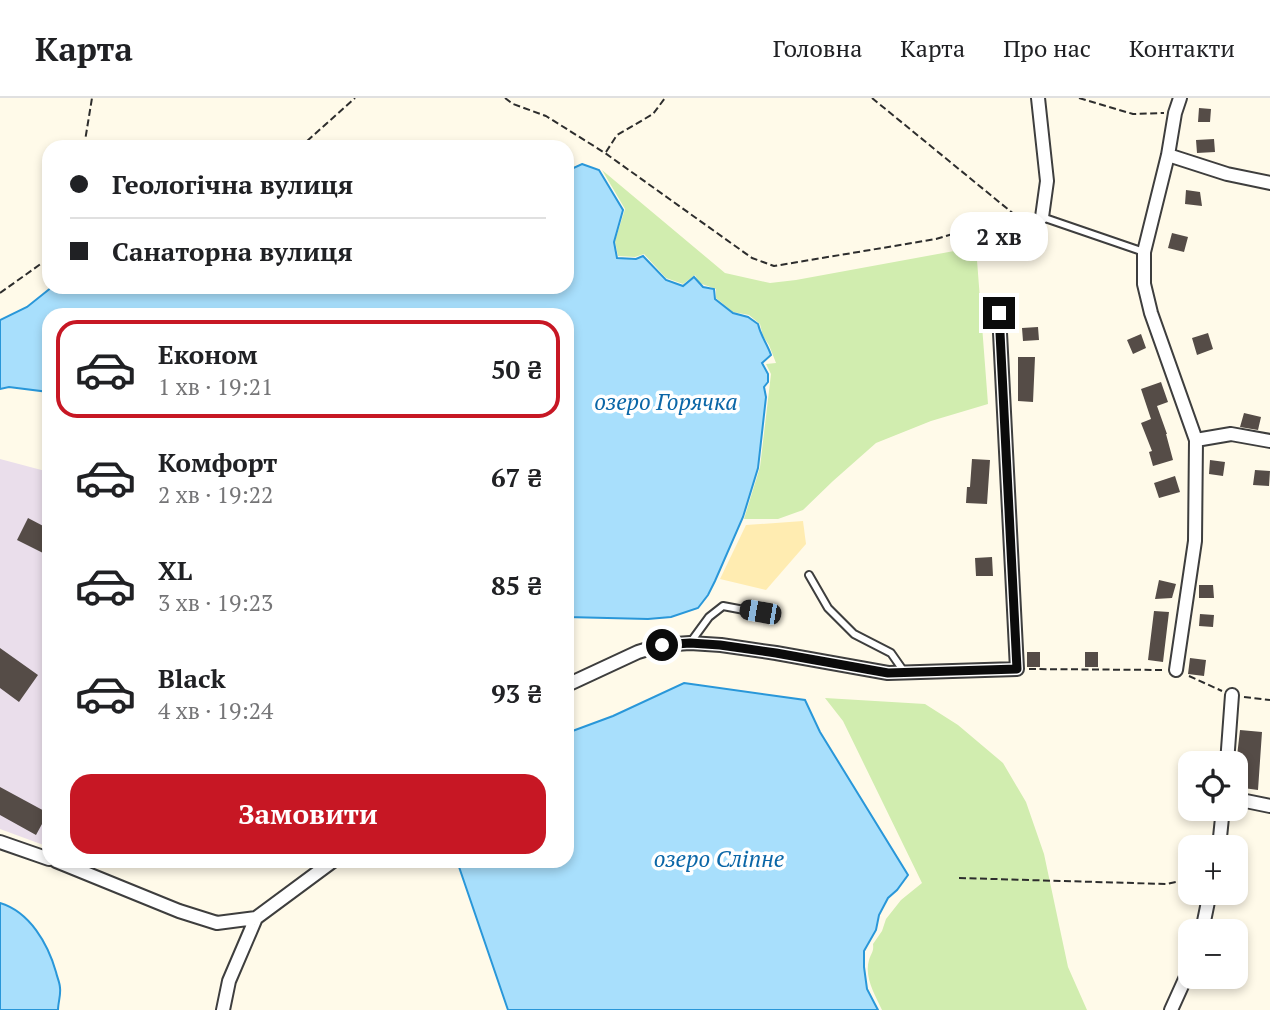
<!DOCTYPE html>
<html lang="uk">
<head>
<meta charset="utf-8">
<style>
	:root { --surface:#fff; --page:#f6f6f6; --text:#202124; --muted:#757577; --line:#e0e0e0; --accent:#c71724 }
	body { margin:0; font-family:"PT Serif",serif; background:var(--page); color:var(--text); height:100vh; display:flex; flex-direction:column; font-size:26px; white-space:nowrap }
	* { box-sizing:border-box; margin:0 }
	p { font-size:23px; color:var(--muted) }
	.icon { flex:none; width:38px; height:38px; fill:none; stroke:currentColor; stroke-width:2; stroke-linecap:round; stroke-linejoin:round }
	.map { position:relative; flex:1; overflow:hidden }
	.side { position:absolute; left:42px; top:210px; width:532px; height:560px; display:flex; flex-direction:column; background:var(--surface); border-radius:21px; box-shadow:0 4px 10px #0003 }
	.side>* { flex:none }
	.banner { position:absolute; left:42px; top:42px; width:532px; height:154px; border-radius:21px; box-shadow:0 4px 10px #0003; display:grid; align-content:center; height:154px; padding:0 28px; background:var(--surface) }
	.fabs { position:absolute; left:1178px; top:653px; display:grid; gap:14px }
	.fabs a { display:grid; place-items:center; width:70px; height:70px; border-radius:14px; background:var(--surface); box-shadow:0 4px 10px #0003; font-size:35px }
	.end { position:absolute; width:32px; height:32px; margin:-16px; border:9px solid #0b0b0b; background:#fff; box-shadow:0 0 0 4px #fff }
	.from { border-radius:50% }
	.bubble { position:absolute; height:49px; border-radius:21px; background:var(--surface); box-shadow:0 4px 10px #0003; font-size:23px; font-weight:700; line-height:49px; text-align:center }
	.car { position:absolute; width:21px; height:42px; margin:-21px -10px; border-radius:9px; box-shadow:0 0 5px 2px #0007; background:linear-gradient(#222 24%,#8ab4d8 0 40%,#222 0 76%,#8ab4d8 0 86%,#222 0) }
	.banner b { display:flex; align-items:center; gap:24px; height:66px; font-size:26px }
	.banner b+b { border-top:2px solid var(--line) }
	.banner i { width:18px; height:18px; background:var(--text) }
	ul { padding:12px 0 0; list-style:none }
	li { display:flex; align-items:center; gap:21px; height:98px; margin:0 14px 10px; padding:0 14px; border:4px solid transparent; border-radius:21px }
	li div { flex:1 }
	li b { display:block; font-size:26px }
	li em { font-style:normal; font-weight:700 }
	li.selected { border-color:var(--accent) }
	li>.icon { width:63px; height:63px; stroke-width:1.5 }
	.action { display:flex; gap:14px; margin-top:auto; padding:14px 28px }
	.action a { flex:1; height:80px; border-radius:21px; background:var(--accent); color:#fff; font-size:28px; font-weight:700; line-height:80px; text-align:center }
	header { display:flex; align-items:center; gap:42px; box-sizing:border-box; height:98px; padding:0 35px; background:var(--surface); border-bottom:2px solid var(--line) }
	header strong { font-size:33px }
	nav { display:flex; gap:38px; margin-inline-start:auto; font-size:24px }
	.map>svg:first-child { display:block }
	.industrial { fill:#eadeeb }
	.green { fill:#d1edaf }
	.sand { fill:#ffecb1 }
	.water { fill:#a8dffc; stroke:#2997d9; stroke-width:2 }
	.building { fill:#554c47 }
	.lines { fill:none; stroke-linecap:round; stroke-linejoin:round }
	.lane-casing { stroke:#3e3e3e; stroke-width:10 }
	.street-casing { stroke:#3e3e3e; stroke-width:16 }
	.path { stroke:#2d2d2d; stroke-width:2; stroke-dasharray:7 3.5; stroke-linecap:butt }
	.lane { stroke:#fff; stroke-width:6 }
	.street { stroke:#fff; stroke-width:12 }
	.route { stroke:#0b0b0b; stroke-width:9 }
	.labels { text-anchor:middle; dominant-baseline:central; stroke-width:7; stroke-linejoin:round; paint-order:stroke }
	.water-label { font-size:23px; font-style:italic; fill:#0a66a7; stroke:#fff }
</style>
</head>
<body>
<header>
<strong>Карта</strong>
<nav><a>Головна</a><a>Карта</a><a>Про нас</a><a>Контакти</a></nav>
</header>
<div class="map">
<svg width="1270" height="912" viewBox="0 0 1270 912">
	<rect width="100%" height="100%" fill="#fffae9"/>
	<path class="industrial" d="M 0,361 L 49,374 L 49,749 L 0,731 Z"/>
	<path class="green" d="M 602,72 L 725,175 L 770,185 L 796,182 L 976,149 L 988,306 L 931,323 L 876,345 L 833,383 L 803,412 L 778,421 L 744,421 L 760,369 L 771,276 L 766,266 L 776,265 L 769,247 L 763,238 L 760,226 L 749,217 L 733,214 L 716,200 L 716,191 L 699,185 L 695,177 L 683,186 L 666,180 L 644,156 L 635,159 L 618,158 L 615,143 L 625,111 Z
		M 825,600 L 925,606 L 958,627 L 1003,665 L 1026,704 L 1044,756 L 1068,869 L 1087,912 L 882,912 C 875,897 864,879 869,862 C 871,855 874,854 873,846 L 882,833 L 886,821 L 901,802 L 922,785 L 843,623 Z"/>
	<path class="sand" d="M 803,423 L 806,446 L 766,492 L 720,481 L 746,427 Z"/>
	<path class="water" d="M 582,66 L 599,72 L 623,112 L 614,144 L 617,160 L 636,161 L 643,158 L 666,182 L 683,188 L 694,179 L 703,189 L 714,191 L 715,201 L 733,215 L 748,219 L 758,226 C 761,239 767,245 771,257 L 762,265 L 768,276 L 768,284 L 764,289 L 766,299 L 758,370 L 743,419 L 715,483 L 708,497 L 698,510 L 671,519 L 648,521 L 567,519 L 567,217 L 49,217 L 49,294 L 9,289 L 0,291 L 0,222 L 27,209 L 52,189 L 567,189 L 567,73 Z
		M 684,585 L 805,602 L 820,634 L 908,777 L 897,792 L 888,800 L 879,817 L 876,832 L 864,853 L 864,869 L 867,891 L 878,912 L 508,912 L 457,763 L 567,763 L 567,635 L 613,618 Z
		M 0,805 C 30,814 48,846 56,874 C 57,879 60,885 60,890 C 61,897 58,905 58,912 L 0,912 Z"/>
	<path class="building" d="M 1199,10 L 1211,11 L 1210,24 L 1198,24 Z
		M 1214,41 L 1215,54 L 1197,55 L 1196,42 Z
		M 1186,92 L 1200,94 L 1202,108 L 1185,106 Z
		M 1172,135 L 1188,139 L 1184,154 L 1168,150 Z
		M 1038,229 L 1039,242 L 1023,243 L 1022,230 Z
		M 1208,235 L 1213,251 L 1197,257 L 1192,240 Z
		M 1141,236 L 1146,250 L 1133,256 L 1127,242 Z
		M 1018,259 L 1035,259 L 1033,304 L 1018,303 Z
		M 1161,284 L 1168,304 L 1157,308 L 1167,336 L 1166,336 L 1173,362 L 1153,368 L 1149,354 L 1152,353 L 1141,325 L 1151,321 L 1141,291 Z
		M 1244,315 L 1261,319 L 1258,332 L 1240,329 Z
		M 972,361 L 990,362 L 987,406 L 966,405 L 967,389 L 970,389 Z
		M 1210,362 L 1225,364 L 1223,378 L 1209,376 Z
		M 1255,372 L 1270,373 L 1269,388 L 1253,387 Z
		M 1175,378 L 1180,394 L 1159,400 L 1154,385 Z
		M 28,420 L 49,431 L 49,458 L 17,442 Z
		M 992,459 L 993,478 L 976,478 L 975,460 Z
		M 1159,482 L 1176,486 L 1172,500 L 1155,501 Z
		M 1199,487 L 1213,487 L 1214,500 L 1199,500 Z
		M 1154,513 L 1169,514 L 1163,564 L 1148,562 Z
		M 1200,516 L 1214,517 L 1213,529 L 1199,528 Z
		M 0,550 L 38,577 L 19,604 L 0,590 Z
		M 1027,554 L 1040,554 L 1040,569 L 1027,569 Z
		M 1085,554 L 1098,554 L 1098,569 L 1085,569 Z
		M 1190,560 L 1206,562 L 1204,578 L 1188,576 Z
		M 1240,632 L 1262,634 L 1258,692 L 1236,689 L 1236,667 Z
		M 0,689 L 48,715 L 36,737 L 0,717 Z"/>
	<g class="lines">
		<g class="lane-casing">
			<path id="lane" d="M 1042,119 L 1144,154
				M 809,477 L 828,510 L 854,536 L 891,555 L 905,575
				M 690,545 L 709,519 L 723,508 L 760,515"/>
		</g>
		<g class="street-casing">
			<path id="street" d="M 1038,0 L 1047,83 L 1042,119
				M 1168,57 L 1227,76 L 1270,85
				M 1196,342 L 1231,336 L 1270,343
				M 1176,572 L 1195,443 L 1196,342 L 1151,215 L 1144,186 L 1144,154 L 1168,57 L 1175,15 L 1180,0
				M 567,587 L 638,554 L 661,547 L 690,545 L 721,547 L 776,555 L 888,575 L 1017,571 L 999,215
				M 1227,665 L 1232,597
				M 1236,701 L 1270,708
				M 0,744 L 49,761
				M 1219,749 L 1223,710
				M 56,763 L 179,813 L 217,825 L 256,820 L 333,763
				M 1202,833 L 1210,794
				M 223,912 L 229,883 L 256,820
				M 1171,912 L 1190,870"/>
		</g>
		<path class="path" d="M 505,0 L 513,6 L 546,18 L 605,55 L 752,160 L 774,168 L 936,141 L 1015,117 L 1031,118
			M 872,0 L 1015,117
			M 1079,0 L 1133,16 L 1164,15
			M 84,49 L 92,0
			M 287,49 L 307,43 L 355,0
			M 606,54 L 617,37 L 653,16 L 665,0
			M 0,195 L 49,160
			M 1029,571 L 1163,572
			M 1189,578 L 1222,593
			M 1244,599 L 1270,602
			M 959,780 L 1166,786 L 1190,781"/>
		<use href="#lane" class="lane"/>
		<use href="#street" class="street"/>
	</g>
	<g class="lines">
		<path class="route" d="M 662,547 L 690,545 L 720,547 L 776,555 L 888,575 L 1017,571 L 999,215"/>
	</g>
	<g class="labels">
		<g class="water-label">
			<text x="666" y="303">озеро Горячка</text>
			<text x="719" y="760">озеро Сліпне</text>
		</g>
	</g>
</svg>
<div class="fabs">
<a><svg class="icon" aria-label="locate" viewBox="0 0 24 24"><circle cx="12" cy="12" r="6"/><path d="M12 2v4M12 18v4M2 12h4M18 12h4"/></svg></a>
<a>+</a>
<a>−</a>
</div>
<i class="end from" style="left:662px;top:547px"></i>
<i class="end" style="left:999px;top:215px"></i>
<div class="bubble" style="left:950px;top:114px;width:98px">2 хв</div>
<i class="car" style="left:760px;top:514px;rotate:280deg"></i>
<div class="banner">
<b><i class="from"></i>Геологічна вулиця</b>
<b><i></i>Санаторна вулиця</b>
</div>
<section class="side">
<ul>
<li class="selected"><svg class="icon" aria-label="car" viewBox="0 0 24 24"><path d="M5 17H2v-5l4-1 3-4h7l3 4 3 1v5h-3M9 17h6M6 11h13"/><circle cx="7" cy="17" r="2"/><circle cx="17" cy="17" r="2"/></svg><div><b>Економ</b><p>1 хв · 19:21</p></div><em>50 ₴</em></li>
<li><svg class="icon" aria-label="car" viewBox="0 0 24 24"><path d="M5 17H2v-5l4-1 3-4h7l3 4 3 1v5h-3M9 17h6M6 11h13"/><circle cx="7" cy="17" r="2"/><circle cx="17" cy="17" r="2"/></svg><div><b>Комфорт</b><p>2 хв · 19:22</p></div><em>67 ₴</em></li>
<li><svg class="icon" aria-label="car" viewBox="0 0 24 24"><path d="M5 17H2v-5l4-1 3-4h7l3 4 3 1v5h-3M9 17h6M6 11h13"/><circle cx="7" cy="17" r="2"/><circle cx="17" cy="17" r="2"/></svg><div><b>XL</b><p>3 хв · 19:23</p></div><em>85 ₴</em></li>
<li><svg class="icon" aria-label="car" viewBox="0 0 24 24"><path d="M5 17H2v-5l4-1 3-4h7l3 4 3 1v5h-3M9 17h6M6 11h13"/><circle cx="7" cy="17" r="2"/><circle cx="17" cy="17" r="2"/></svg><div><b>Black</b><p>4 хв · 19:24</p></div><em>93 ₴</em></li>
</ul>
<div class="action"><a>Замовити</a></div>
</section>
</div>
</body>
</html>
